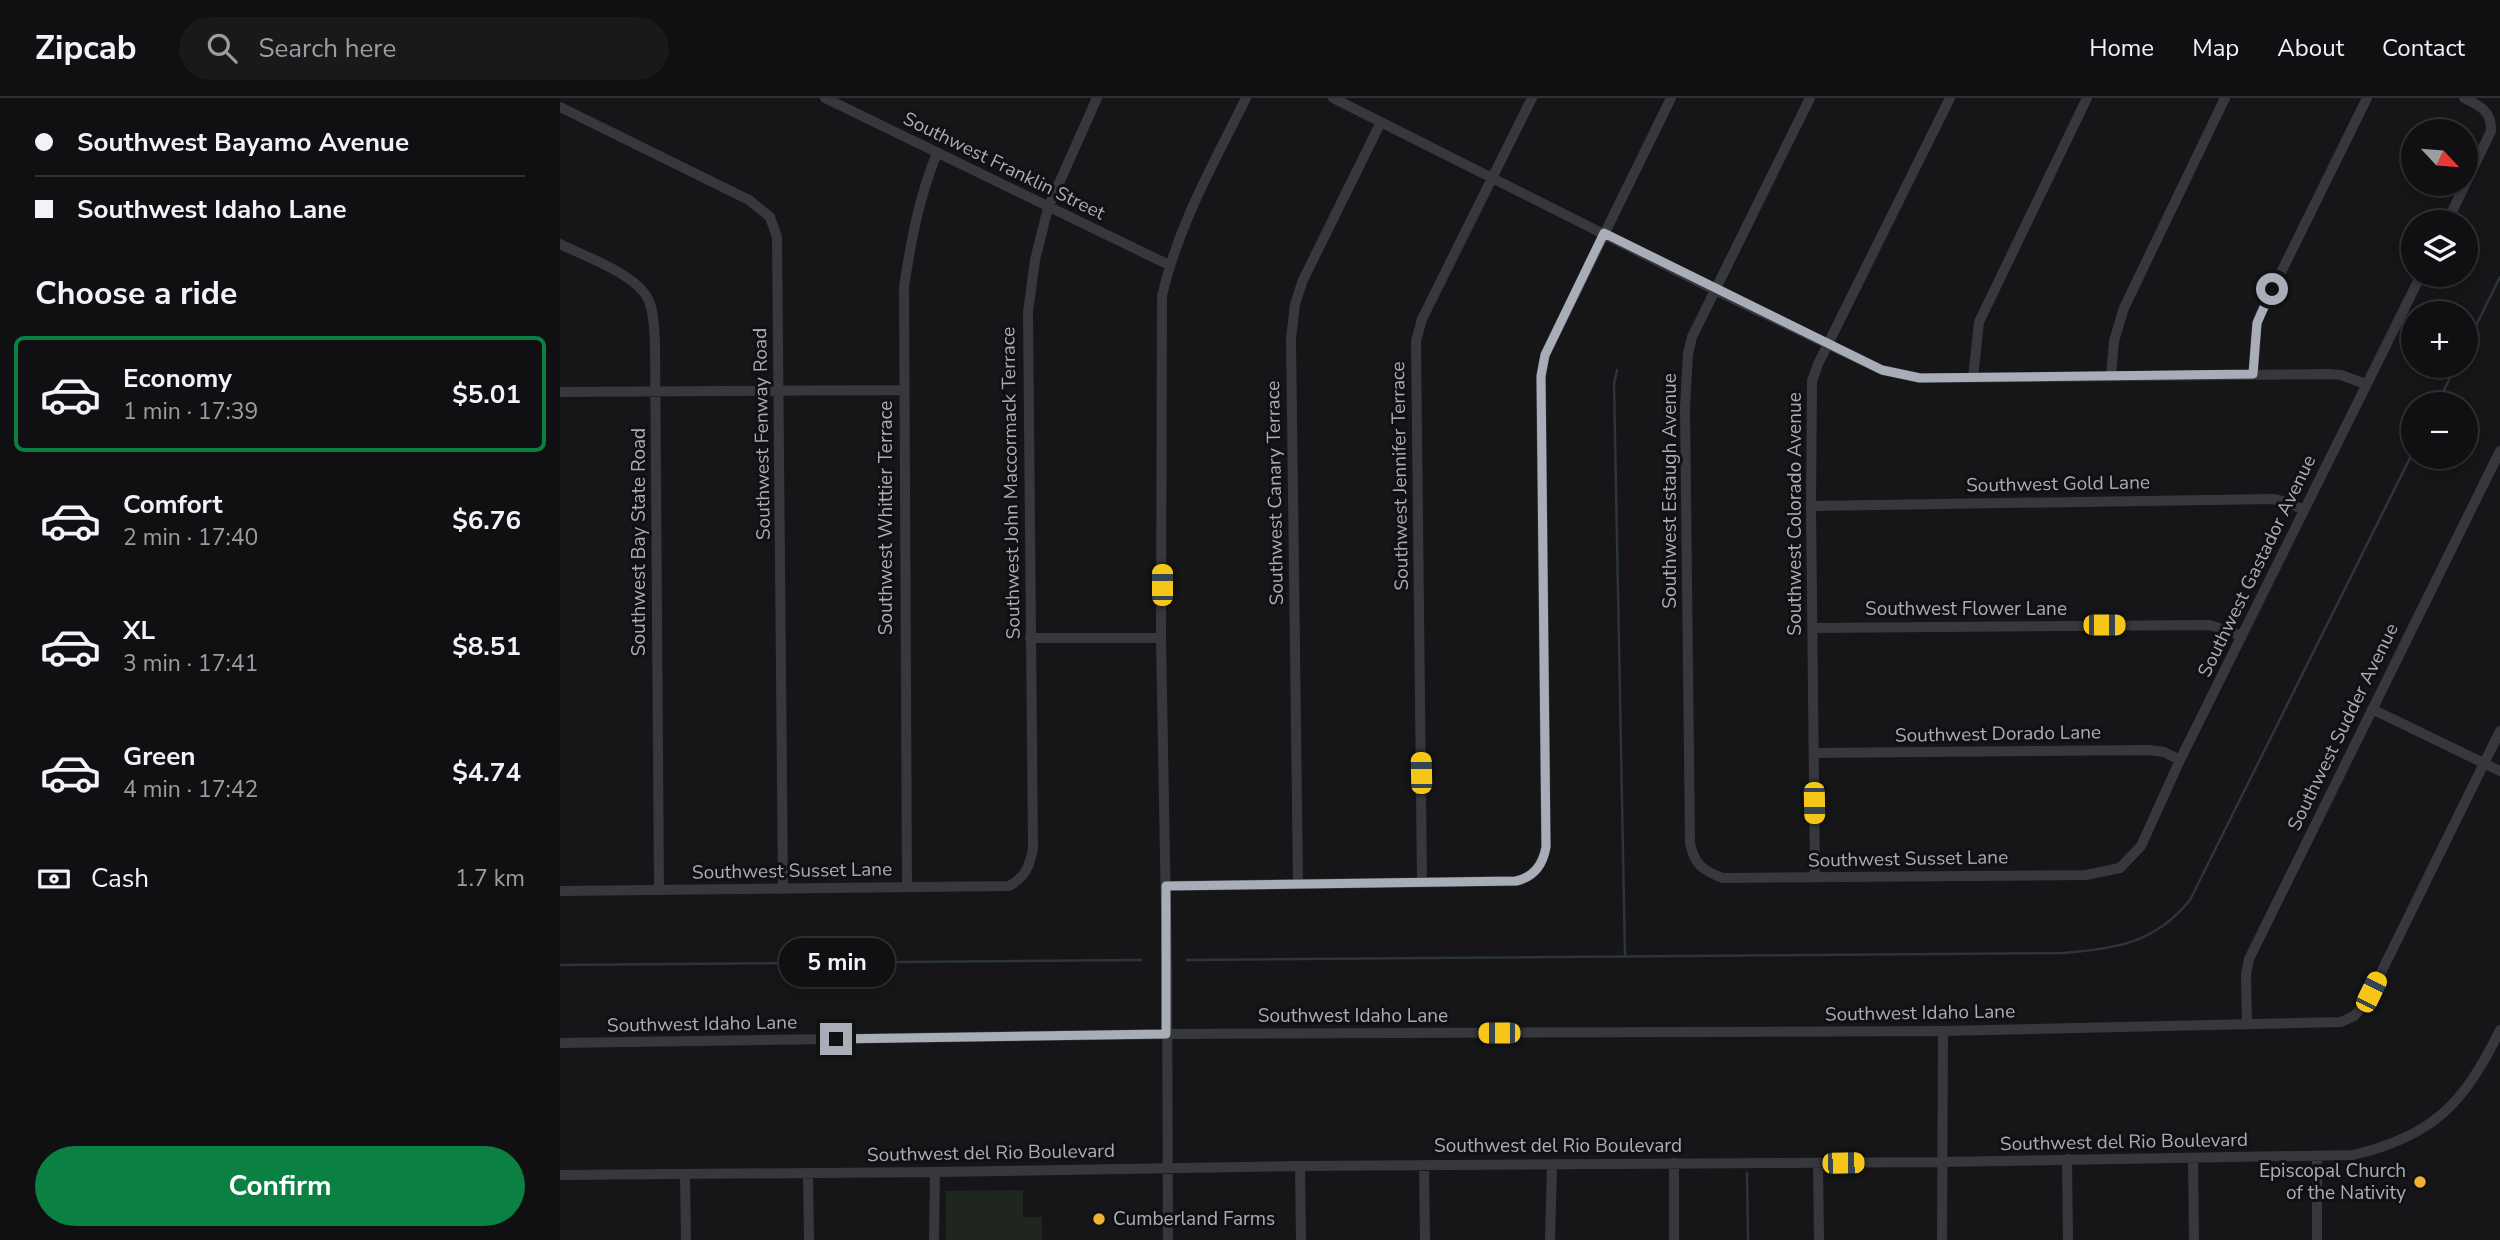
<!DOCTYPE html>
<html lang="en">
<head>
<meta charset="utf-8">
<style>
	:root { --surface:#101012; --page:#19191b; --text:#f1f3f6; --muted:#9c9d9f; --line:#303032; --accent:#0b8043 }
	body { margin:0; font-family:"Nunito Sans",sans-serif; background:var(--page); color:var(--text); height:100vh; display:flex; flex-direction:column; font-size:26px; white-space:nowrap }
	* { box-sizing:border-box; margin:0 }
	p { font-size:23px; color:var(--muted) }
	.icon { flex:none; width:38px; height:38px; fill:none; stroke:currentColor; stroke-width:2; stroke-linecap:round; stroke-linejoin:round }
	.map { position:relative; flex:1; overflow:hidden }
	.side { display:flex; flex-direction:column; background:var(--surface); width:560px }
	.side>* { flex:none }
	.hud { display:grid; align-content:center; height:154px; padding:0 35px; background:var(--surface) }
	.needle { width:46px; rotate:116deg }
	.controls { position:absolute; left:1841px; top:21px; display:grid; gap:14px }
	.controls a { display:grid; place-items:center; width:77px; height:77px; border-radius:50%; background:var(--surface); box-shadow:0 4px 10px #0003,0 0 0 2px var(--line); font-size:35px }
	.end { position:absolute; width:32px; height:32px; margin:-16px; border:9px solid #a8adb8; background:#111; box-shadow:0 0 0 4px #111 }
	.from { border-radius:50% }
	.bubble { position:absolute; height:49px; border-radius:24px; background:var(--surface); box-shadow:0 4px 10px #0003,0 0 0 2px var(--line); font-size:23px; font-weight:700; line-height:49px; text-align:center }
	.car { position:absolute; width:21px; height:42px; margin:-21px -10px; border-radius:9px; box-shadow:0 0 5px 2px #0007; background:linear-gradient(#f5c518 24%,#345 0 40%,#f5c518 0 76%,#345 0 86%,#f5c518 0) }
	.hud b { display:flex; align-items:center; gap:24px; height:66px; font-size:26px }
	.hud b+b { border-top:2px solid var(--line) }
	.hud i { width:18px; height:18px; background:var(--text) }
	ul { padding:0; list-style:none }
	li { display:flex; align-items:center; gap:21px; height:116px; margin:0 14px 10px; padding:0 21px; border:4px solid transparent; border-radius:10px }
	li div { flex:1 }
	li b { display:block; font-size:26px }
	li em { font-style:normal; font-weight:700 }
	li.active { border-color:var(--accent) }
	li>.icon { width:63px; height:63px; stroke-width:1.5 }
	h2 { padding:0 35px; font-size:32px; line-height:84px }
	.pay { display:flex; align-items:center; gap:18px; height:77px; padding:0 35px; font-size:26px }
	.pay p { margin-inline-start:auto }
	.button { display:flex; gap:14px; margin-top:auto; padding:14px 35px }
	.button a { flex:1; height:80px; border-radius:42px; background:var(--accent); color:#fff; font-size:28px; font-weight:700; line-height:80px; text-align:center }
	header { display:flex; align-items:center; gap:42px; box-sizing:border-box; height:98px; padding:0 35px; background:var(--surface); border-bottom:2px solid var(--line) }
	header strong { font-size:33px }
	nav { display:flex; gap:38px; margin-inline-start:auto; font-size:24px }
	.search { width:490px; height:63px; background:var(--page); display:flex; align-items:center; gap:18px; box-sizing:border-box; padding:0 24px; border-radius:38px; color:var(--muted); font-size:26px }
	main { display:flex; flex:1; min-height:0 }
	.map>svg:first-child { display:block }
	.green { fill:#1e261f }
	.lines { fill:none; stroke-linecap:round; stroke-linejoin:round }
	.stream { stroke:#2c353c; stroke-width:2.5 }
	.minor { stroke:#37383d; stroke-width:10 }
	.route { stroke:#a8adb8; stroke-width:9 }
	.poi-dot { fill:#f2b134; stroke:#111113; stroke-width:2.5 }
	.labels { text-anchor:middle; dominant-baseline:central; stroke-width:6; stroke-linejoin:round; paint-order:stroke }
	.street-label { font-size:19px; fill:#a8adb8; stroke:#111113 }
	.poi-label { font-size:19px; fill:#a8adb8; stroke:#111113; text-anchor:end }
</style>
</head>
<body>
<header>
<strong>Zipcab</strong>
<div class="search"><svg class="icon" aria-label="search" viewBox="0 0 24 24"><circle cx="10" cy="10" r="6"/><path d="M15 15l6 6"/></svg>Search here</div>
<nav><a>Home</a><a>Map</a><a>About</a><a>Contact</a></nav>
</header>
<main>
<section class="side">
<div class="hud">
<b><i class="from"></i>Southwest Bayamo Avenue</b>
<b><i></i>Southwest Idaho Lane</b>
</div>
<h2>Choose a ride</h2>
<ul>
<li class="active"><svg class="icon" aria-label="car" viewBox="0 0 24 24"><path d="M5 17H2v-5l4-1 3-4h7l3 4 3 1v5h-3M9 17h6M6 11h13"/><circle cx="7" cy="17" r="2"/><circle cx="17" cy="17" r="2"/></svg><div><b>Economy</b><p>1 min · 17:39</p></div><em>$5.01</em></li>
<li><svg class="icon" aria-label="car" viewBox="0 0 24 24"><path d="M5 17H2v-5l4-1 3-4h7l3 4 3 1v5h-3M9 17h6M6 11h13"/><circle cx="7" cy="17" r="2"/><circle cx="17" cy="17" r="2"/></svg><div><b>Comfort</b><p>2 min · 17:40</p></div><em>$6.76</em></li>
<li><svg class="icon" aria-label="car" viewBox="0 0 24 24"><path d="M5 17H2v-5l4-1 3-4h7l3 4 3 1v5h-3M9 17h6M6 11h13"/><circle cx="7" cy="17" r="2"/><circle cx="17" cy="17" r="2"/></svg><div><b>XL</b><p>3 min · 17:41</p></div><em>$8.51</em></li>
<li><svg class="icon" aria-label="car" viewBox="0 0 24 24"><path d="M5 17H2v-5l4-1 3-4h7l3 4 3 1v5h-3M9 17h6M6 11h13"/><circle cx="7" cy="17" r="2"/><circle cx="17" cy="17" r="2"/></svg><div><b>Green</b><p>4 min · 17:42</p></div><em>$4.74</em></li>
</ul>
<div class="pay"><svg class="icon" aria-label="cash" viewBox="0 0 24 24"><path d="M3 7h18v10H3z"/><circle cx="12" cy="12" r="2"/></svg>Cash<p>1.7 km</p></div>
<div class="button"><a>Confirm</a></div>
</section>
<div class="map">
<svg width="1940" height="1142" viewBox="0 0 1940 1142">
	<rect width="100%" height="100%" fill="#161618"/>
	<path class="green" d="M 463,1092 L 463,1119 L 482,1119 L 482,1142 L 386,1142 L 386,1093 Z"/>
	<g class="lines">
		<path class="stream" d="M 1906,248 L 1940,179
			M 1057,272 L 1054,286 L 1065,858
			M 1877,306 L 1896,268
			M 627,862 L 1503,855 C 1556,851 1595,845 1630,802 L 1853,354
			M 0,867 L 581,862
			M 1187,1075 L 1188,1142"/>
		<path class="minor" d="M 265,0 L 609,167
			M 773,0 L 1155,192 L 1322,272 L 1360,280 L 1769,276 L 1781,277 L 1806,286
			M 1250,0 L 1132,239 L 1128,256 L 1125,309 L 1130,745 C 1134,766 1143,773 1163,780 L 1526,777 L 1560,770 L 1581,748 L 1620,662 L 1861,177
			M 0,9 L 189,102 L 210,119 L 217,139 L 223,791
			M 1887,124 L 1931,33 C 1932,13 1920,8 1904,0
			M 0,146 C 24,158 76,176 88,201 C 94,213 94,231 95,244 L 99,792
			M 1693,276 L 1697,225 L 1701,215 L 1807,0
			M 1551,277 L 1554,243 L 1564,210 L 1665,0
			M 1413,280 L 1419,224 L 1527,0
			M 0,294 L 343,292
			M 1251,408 L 1713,401 L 1727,404 L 1744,412
			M 1253,530 L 1650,527 L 1682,538
			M 470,540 L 601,540
			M 1812,611 L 1940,673
			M 1254,655 L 1589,652 L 1604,654 L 1620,662
			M 1255,779 L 1251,408 L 1252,283 L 1258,266 L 1390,0
			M 862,783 L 856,243 L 862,221 L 972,0
			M 738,785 L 731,241 L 735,206 L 743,182 L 821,24
			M 347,788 L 344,189 C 351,143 359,99 377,55
			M 606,788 L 956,783 C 974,779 982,767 986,749 L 981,278 L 985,257 L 1111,0
			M 0,793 L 449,788 C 465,779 469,770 473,751 L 468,214 L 475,162 L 488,110 L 537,0
			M 1687,927 L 1686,877 L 1689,861 L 1940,353
			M 0,945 L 606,936 L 1383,933 L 1781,924 L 1794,918 L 1806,905 L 1940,633
			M 1757,1058 L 1757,1142
			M 1633,1060 L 1634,1142
			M 1507,1061 L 1508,1142
			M 1114,1065 L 1114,1142
			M 1258,1065 L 1259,1142
			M 864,1067 L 865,1142
			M 740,1068 L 741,1142
			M 248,1075 L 249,1142
			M 0,1077 L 375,1074 L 740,1068 L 1381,1064 L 1793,1057 C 1874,1038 1904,1005 1940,932
			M 125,1077 L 126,1142
			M 374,1142 L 375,1074
			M 608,1142 L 607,870 L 601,540 L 602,198 C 618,127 654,65 686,0
			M 990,1142 L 992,1068
			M 1382,1142 L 1383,933"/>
	</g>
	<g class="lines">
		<path class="route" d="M 276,941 L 606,936 L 606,788 L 956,783 C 974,779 983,767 986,749 L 981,278 L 985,257 L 1044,135 L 1322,272 L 1360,280 L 1693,276 L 1697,225 L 1712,191"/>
	</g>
	<g class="poi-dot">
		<circle cx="1860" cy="1084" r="7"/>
		<circle cx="539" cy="1121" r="7"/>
	</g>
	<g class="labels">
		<g class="street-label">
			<text transform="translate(444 68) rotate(26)">Southwest Franklin Street</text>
			<text transform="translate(202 336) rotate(-91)">Southwest Fenway Road</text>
			<text transform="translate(840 378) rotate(-91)">Southwest Jennifer Terrace</text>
			<text transform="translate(451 385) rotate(-91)">Southwest John Maccormack Terrace</text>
			<text transform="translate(1498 386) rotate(-1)">Southwest Gold Lane</text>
			<text transform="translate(1110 393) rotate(-90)">Southwest Estaugh Avenue</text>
			<text transform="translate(715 395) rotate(-91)">Southwest Canary Terrace</text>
			<text transform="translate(1235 416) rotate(-90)">Southwest Colorado Avenue</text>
			<text transform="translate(326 420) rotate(-90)">Southwest Whittier Terrace</text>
			<text transform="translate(79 444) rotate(-90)">Southwest Bay State Road</text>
			<text transform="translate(1697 468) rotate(-64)">Southwest Gastador Avenue</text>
			<text x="1406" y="511">Southwest Flower Lane</text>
			<text transform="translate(1783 629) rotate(-64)">Southwest Sudder Avenue</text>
			<text transform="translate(1438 636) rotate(-1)">Southwest Dorado Lane</text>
			<text transform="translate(1348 761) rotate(-1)">Southwest Susset Lane</text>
			<text transform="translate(232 773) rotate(-1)">Southwest Susset Lane</text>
			<text transform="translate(1360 915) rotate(-1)">Southwest Idaho Lane</text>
			<text x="793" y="918">Southwest Idaho Lane</text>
			<text transform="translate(142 926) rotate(-1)">Southwest Idaho Lane</text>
			<text transform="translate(1564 1044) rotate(-1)">Southwest del Rio Boulevard</text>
			<text x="998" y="1048">Southwest del Rio Boulevard</text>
			<text transform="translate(431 1055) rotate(-1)">Southwest del Rio Boulevard</text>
		</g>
		<g class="poi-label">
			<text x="1846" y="1073">Episcopal Church<tspan x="1846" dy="22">of the Nativity</tspan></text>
			<text x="553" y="1121" text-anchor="start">Cumberland Farms</text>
		</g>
	</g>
</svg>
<div class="controls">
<a><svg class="needle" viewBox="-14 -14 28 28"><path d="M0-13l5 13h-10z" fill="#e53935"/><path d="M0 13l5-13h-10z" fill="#9c9d9f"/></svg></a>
<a><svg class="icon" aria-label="layers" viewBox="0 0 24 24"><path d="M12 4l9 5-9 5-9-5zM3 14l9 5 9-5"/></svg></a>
<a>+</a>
<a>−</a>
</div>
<i class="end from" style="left:1712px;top:191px"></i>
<i class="end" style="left:276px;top:941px"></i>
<div class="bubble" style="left:219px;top:840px;width:116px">5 min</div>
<i class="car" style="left:602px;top:487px;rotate:0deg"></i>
<i class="car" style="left:1544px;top:527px;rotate:90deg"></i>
<i class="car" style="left:861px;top:675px;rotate:359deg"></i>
<i class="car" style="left:1254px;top:705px;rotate:179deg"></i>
<i class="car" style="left:1811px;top:894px;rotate:26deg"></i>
<i class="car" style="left:939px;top:935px;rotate:270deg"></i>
<i class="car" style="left:1283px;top:1065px;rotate:89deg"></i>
</div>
</main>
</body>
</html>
